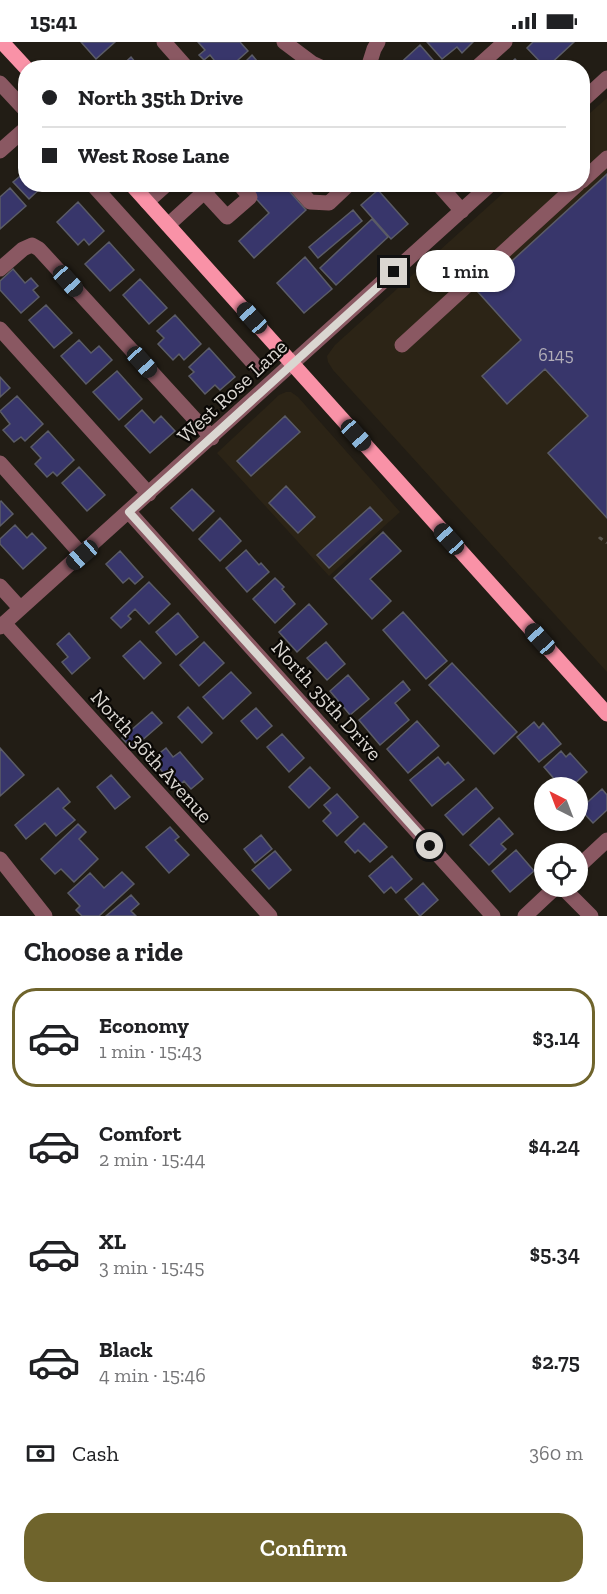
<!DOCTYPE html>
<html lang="en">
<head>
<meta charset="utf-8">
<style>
	:root { --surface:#fff; --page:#f6f6f6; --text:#202124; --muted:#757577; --line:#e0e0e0; --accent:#6f642c }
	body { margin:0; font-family:"Zilla Slab",serif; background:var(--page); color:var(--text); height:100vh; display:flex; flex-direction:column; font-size:22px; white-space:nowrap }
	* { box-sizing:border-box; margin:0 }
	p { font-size:20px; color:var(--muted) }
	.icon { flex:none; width:33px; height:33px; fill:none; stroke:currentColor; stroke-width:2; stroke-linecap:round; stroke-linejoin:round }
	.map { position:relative; height:874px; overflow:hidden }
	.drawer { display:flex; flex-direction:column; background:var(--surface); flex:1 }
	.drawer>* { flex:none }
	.hud { position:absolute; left:18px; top:18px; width:572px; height:132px; border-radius:24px; box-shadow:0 2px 4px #0004; display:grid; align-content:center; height:132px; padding:0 24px; background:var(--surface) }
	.needle { width:39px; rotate:318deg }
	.buttons { position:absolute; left:534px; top:735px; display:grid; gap:12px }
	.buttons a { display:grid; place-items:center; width:54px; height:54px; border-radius:50%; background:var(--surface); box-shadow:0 2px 4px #0004; font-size:30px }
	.end { position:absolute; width:27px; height:27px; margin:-14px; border:8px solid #dad6d1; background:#111; box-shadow:0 0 0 3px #111 }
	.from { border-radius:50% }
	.bubble { position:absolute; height:42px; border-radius:21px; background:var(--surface); box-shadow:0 2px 4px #0004; font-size:20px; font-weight:600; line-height:42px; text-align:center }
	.car { position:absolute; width:18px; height:36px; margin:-18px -9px; border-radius:8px; box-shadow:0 0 4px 2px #0007; background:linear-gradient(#222 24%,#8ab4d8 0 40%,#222 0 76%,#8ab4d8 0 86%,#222 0) }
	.hud b { display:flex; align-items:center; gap:21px; height:57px; font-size:22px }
	.hud b+b { border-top:2px solid var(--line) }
	.hud i { width:15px; height:15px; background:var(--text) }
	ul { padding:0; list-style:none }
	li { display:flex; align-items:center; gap:18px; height:99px; margin:0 12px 9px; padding:0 12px; border:3px solid transparent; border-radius:24px }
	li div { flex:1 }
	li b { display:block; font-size:22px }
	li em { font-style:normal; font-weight:600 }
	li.selected { border-color:var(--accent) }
	li>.icon { width:54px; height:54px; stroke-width:1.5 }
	h2 { padding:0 24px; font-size:27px; line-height:72px }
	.pay { display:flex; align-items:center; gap:15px; height:66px; padding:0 24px; font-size:22px }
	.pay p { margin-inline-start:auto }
	.button { display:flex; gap:12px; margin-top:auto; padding:12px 24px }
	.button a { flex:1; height:69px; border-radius:24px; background:var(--accent); color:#fff; font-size:24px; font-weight:600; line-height:69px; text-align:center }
	.status { display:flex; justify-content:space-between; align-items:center; height:42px; padding:0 30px; background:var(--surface); direction:ltr }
	.status svg { height:16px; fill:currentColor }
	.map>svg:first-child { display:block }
	.built { fill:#2c2416 }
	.building { fill:#38366b; stroke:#5b5c67; stroke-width:1.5 }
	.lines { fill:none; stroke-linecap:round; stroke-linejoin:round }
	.path { stroke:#59554e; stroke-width:3; stroke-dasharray:4.5 4.5; stroke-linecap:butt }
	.minor { stroke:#8a5862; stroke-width:15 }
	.major { stroke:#f992a7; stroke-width:15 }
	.route { stroke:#dad6d1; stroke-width:8 }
	.labels { text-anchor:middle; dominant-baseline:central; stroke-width:4.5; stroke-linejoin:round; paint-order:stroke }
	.number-label { font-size:18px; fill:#b2aeb8 }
	.street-label { font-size:21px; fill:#dad6d1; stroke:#0a0805 }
</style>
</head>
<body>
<div class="status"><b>15:41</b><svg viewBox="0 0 49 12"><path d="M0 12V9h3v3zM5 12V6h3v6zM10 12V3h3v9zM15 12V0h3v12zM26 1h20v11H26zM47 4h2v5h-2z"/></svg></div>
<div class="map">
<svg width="607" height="874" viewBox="0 0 607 874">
	<rect width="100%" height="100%" fill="#221d15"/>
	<path class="built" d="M 607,56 L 607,630 L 333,328 L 328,320 L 327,314 L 335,303 L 512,143 L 582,142 L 582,78 Z
		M 286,350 L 291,350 L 298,355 L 400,470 L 329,534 L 217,411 L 279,353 Z"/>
	<path class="building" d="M 81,0 L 115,0 L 96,17 Z
		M 198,0 L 240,0 L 248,9 L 229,26 L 222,19 L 218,23 L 210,13 L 204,18 L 199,13 L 205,8 Z
		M 427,0 L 473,0 L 462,11 L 457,5 L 442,17 Z
		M 533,0 L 574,0 L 546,26 L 527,6 Z
		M 420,3 L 440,26 L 395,26 Z
		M 252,13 L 263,26 L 239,26 Z
		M 131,15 L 140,26 L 119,26 Z
		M 515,17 L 523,26 L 505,26 Z
		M 26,129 L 26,142 L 45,142 L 29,157 L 13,140 Z
		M 607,132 L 607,476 L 548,411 L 588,374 L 545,327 L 507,362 L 482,334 L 521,298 L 478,250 Z
		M 250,142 L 283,142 L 306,168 L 254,216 L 239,199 L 269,171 L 249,149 L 253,145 Z
		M 10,146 L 26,164 L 0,187 L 0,155 Z
		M 378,148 L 408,182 L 391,197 L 361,163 Z
		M 78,160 L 104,189 L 89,203 L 84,197 L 78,203 L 57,180 Z
		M 353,168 L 362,179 L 318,216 L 309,205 Z
		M 372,177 L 388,195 L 336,243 L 320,226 Z
		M 109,200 L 134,228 L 110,249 L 85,222 Z
		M 305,215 L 332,247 L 304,271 L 277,241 Z
		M 13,227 L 25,241 L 31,236 L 38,244 L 33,248 L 39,255 L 21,271 L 0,248 L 0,239 Z
		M 140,237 L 167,266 L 149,282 L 123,253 Z
		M 46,263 L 72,291 L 54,306 L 29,278 Z
		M 175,273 L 201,302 L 184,318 L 179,312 L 173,318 L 158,302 L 164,296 L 157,289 Z
		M 79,298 L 91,311 L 99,304 L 112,318 L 86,342 L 61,314 Z
		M 209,306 L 235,335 L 220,348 L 215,343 L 205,352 L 189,334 L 194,330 L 189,325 Z
		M 117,329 L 142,357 L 119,378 L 93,350 Z
		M 0,335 L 10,346 L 0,355 Z
		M 17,354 L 43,382 L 25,399 L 21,395 L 14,400 L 3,388 L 10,382 L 0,369 Z
		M 142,368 L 154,381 L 161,374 L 175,389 L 150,411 L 125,384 Z
		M 285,374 L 300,390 L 251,434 L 237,419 Z
		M 48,389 L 74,418 L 57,434 L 53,430 L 47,435 L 35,422 L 41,416 L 31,405 Z
		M 79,425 L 105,453 L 87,469 L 62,441 Z
		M 286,444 L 315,475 L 298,491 L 269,461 Z
		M 192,447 L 214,469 L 193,489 L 171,466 Z
		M 1,459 L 13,472 L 0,484 L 0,460 Z
		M 370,465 L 382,478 L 329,526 L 317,513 Z
		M 220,476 L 241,499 L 220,519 L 199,497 Z
		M 15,483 L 27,496 L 32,491 L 46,506 L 23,527 L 0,502 L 0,497 Z
		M 383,490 L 401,509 L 370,537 L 391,559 L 372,577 L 334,536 Z
		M 246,508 L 259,523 L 261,521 L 269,530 L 247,550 L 226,526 Z
		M 120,509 L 143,535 L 135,542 L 129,536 L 123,541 L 106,522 Z
		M 275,536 L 284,545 L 282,547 L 295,562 L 275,581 L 253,557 Z
		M 149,540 L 170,562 L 149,582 L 135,567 L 128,574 L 131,577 L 121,586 L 111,576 Z
		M 309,562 L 327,582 L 297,610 L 279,590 Z
		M 403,570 L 447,619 L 426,637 L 383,588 Z
		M 178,571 L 198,595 L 176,613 L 156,590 Z
		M 69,591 L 90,616 L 72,632 L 62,620 L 68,615 L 57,602 Z
		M 140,599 L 161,621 L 144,637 L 123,614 Z
		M 204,600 L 224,621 L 199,644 L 180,623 Z
		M 326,600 L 345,622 L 327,638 L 307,616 Z
		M 452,621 L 517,690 L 494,712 L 429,643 Z
		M 231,630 L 251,651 L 223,677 L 203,655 Z
		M 348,633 L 369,657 L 350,673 L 330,649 Z
		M 403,639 L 410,648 L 395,661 L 409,678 L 380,703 L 359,678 Z
		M 188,665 L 212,691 L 202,701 L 178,675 Z
		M 256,666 L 272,684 L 257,697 L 241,679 Z
		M 152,670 L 162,681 L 132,707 L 122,696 Z
		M 417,679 L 439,704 L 408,731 L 387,707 Z
		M 534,680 L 539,686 L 543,681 L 561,702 L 539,720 L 517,695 Z
		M 282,692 L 304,716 L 289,730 L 267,705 Z
		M 0,706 L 24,733 L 0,754 Z
		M 166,706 L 173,715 L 180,710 L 203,737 L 191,747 L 184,739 L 176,746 L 152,717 Z
		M 561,709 L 566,715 L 570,711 L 587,730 L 570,746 L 562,746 L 544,725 Z
		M 438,715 L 445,723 L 448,720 L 464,738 L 432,764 L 410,738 Z
		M 310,725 L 330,746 L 309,766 L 289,745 Z
		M 111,733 L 130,755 L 115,767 L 97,745 Z
		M 58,746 L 70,760 L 63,766 L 75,778 L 56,794 L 45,781 L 26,797 L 15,783 Z
		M 476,746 L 493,766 L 463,793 L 445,773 Z
		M 602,747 L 607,753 L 607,768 L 593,781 L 580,767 Z
		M 337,752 L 358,775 L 337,794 L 323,779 L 331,771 L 324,763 Z
		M 499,776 L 513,792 L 501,802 L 506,807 L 489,823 L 470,803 Z
		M 364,781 L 387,805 L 370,820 L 358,808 L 355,811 L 345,800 Z
		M 78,782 L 86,790 L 79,797 L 98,817 L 74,840 L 61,827 L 55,832 L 41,817 Z
		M 170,785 L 179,795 L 175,798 L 189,813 L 169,831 L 146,805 Z
		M 261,793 L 272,807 L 255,821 L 244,807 Z
		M 516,808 L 534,829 L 510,850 L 492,829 Z
		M 275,809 L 291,828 L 269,847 L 252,828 Z
		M 392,814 L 412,837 L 396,851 L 391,845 L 384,851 L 369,834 Z
		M 122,830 L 134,842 L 99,874 L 82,874 L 76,868 L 80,864 L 68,851 L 90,831 L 104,846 Z
		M 423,841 L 438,858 L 420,874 L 405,857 Z
		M 131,853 L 139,862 L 131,869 L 136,874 L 106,874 Z"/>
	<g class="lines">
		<path class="path" d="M 599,497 L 600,496 L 607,501"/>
		<path class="minor" d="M 164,0 L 187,26
			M 284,0 L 312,21 L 323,26
			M 368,26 L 374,7 L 378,0
			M 476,26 L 505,0
			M 0,41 L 26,69
			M 582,59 L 607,36
			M 0,109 L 26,86
			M 582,139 L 607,116
			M 92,142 L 255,323
			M 294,142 L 310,160 L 329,161 L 349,142
			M 438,142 L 462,169
			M 204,150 L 227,175 L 250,155 L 239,142
			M 147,160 L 167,142
			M 168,183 L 213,142
			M 0,227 L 23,207 L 32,203 L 39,207 L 212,396
			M 0,287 L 149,452
			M 402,303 L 578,142
			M 0,421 L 82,513
			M 129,470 L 493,874
			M 0,544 L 20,566
			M 4,581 L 270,874
			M 0,585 L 491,142
			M 0,817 L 45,874
			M 578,825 L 607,798
			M 561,844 L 591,874
			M 525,874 L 557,844"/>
		<path class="major" d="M 2,0 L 26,26
			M 131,142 L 607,672"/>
	</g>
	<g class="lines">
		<path class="route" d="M 394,230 L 129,470 L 430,804"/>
	</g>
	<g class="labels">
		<g class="number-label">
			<text x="556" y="313">6145</text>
		</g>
		<g class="street-label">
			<text transform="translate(232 349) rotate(-43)">West Rose Lane</text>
			<text transform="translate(327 658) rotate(48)">North 35th Drive</text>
			<text transform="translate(152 714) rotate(48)">North 36th Avenue</text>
		</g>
	</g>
</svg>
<div class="buttons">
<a><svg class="needle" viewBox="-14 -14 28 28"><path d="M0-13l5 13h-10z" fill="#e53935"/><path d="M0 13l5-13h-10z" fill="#757577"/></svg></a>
<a><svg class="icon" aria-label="locate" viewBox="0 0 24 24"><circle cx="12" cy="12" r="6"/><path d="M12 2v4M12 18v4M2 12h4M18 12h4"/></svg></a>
</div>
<i class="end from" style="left:430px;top:804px"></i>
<i class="end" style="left:394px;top:230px"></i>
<div class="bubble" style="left:416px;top:208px;width:99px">1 min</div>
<i class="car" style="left:68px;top:239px;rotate:138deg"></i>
<i class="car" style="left:252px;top:276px;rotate:318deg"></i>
<i class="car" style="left:142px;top:320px;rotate:138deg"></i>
<i class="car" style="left:356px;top:393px;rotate:138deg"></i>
<i class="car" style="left:449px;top:497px;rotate:318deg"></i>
<i class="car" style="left:82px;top:513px;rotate:229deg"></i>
<i class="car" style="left:540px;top:597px;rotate:318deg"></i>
<div class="hud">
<b><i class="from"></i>North 35th Drive</b>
<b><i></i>West Rose Lane</b>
</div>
</div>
<section class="drawer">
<h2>Choose a ride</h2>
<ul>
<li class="selected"><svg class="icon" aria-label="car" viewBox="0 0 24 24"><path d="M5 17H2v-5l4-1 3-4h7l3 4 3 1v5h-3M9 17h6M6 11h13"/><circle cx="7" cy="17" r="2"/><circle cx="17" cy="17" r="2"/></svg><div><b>Economy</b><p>1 min · 15:43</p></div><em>$3.14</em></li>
<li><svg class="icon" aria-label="car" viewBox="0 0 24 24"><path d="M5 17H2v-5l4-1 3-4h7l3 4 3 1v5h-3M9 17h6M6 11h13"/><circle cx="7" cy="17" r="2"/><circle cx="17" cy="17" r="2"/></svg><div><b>Comfort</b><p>2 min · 15:44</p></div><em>$4.24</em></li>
<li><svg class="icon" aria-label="car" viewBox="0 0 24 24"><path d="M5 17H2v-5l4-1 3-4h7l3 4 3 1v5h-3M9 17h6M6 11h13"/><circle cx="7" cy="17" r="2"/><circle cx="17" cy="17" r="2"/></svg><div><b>XL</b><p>3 min · 15:45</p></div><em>$5.34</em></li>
<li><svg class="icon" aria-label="car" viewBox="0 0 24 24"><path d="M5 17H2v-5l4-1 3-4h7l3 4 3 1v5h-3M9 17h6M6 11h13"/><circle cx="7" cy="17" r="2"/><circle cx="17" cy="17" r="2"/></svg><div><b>Black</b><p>4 min · 15:46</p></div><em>$2.75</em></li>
</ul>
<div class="pay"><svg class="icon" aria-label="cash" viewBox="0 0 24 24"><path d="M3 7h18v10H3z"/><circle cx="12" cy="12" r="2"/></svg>Cash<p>360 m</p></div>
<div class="button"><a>Confirm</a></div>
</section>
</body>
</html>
